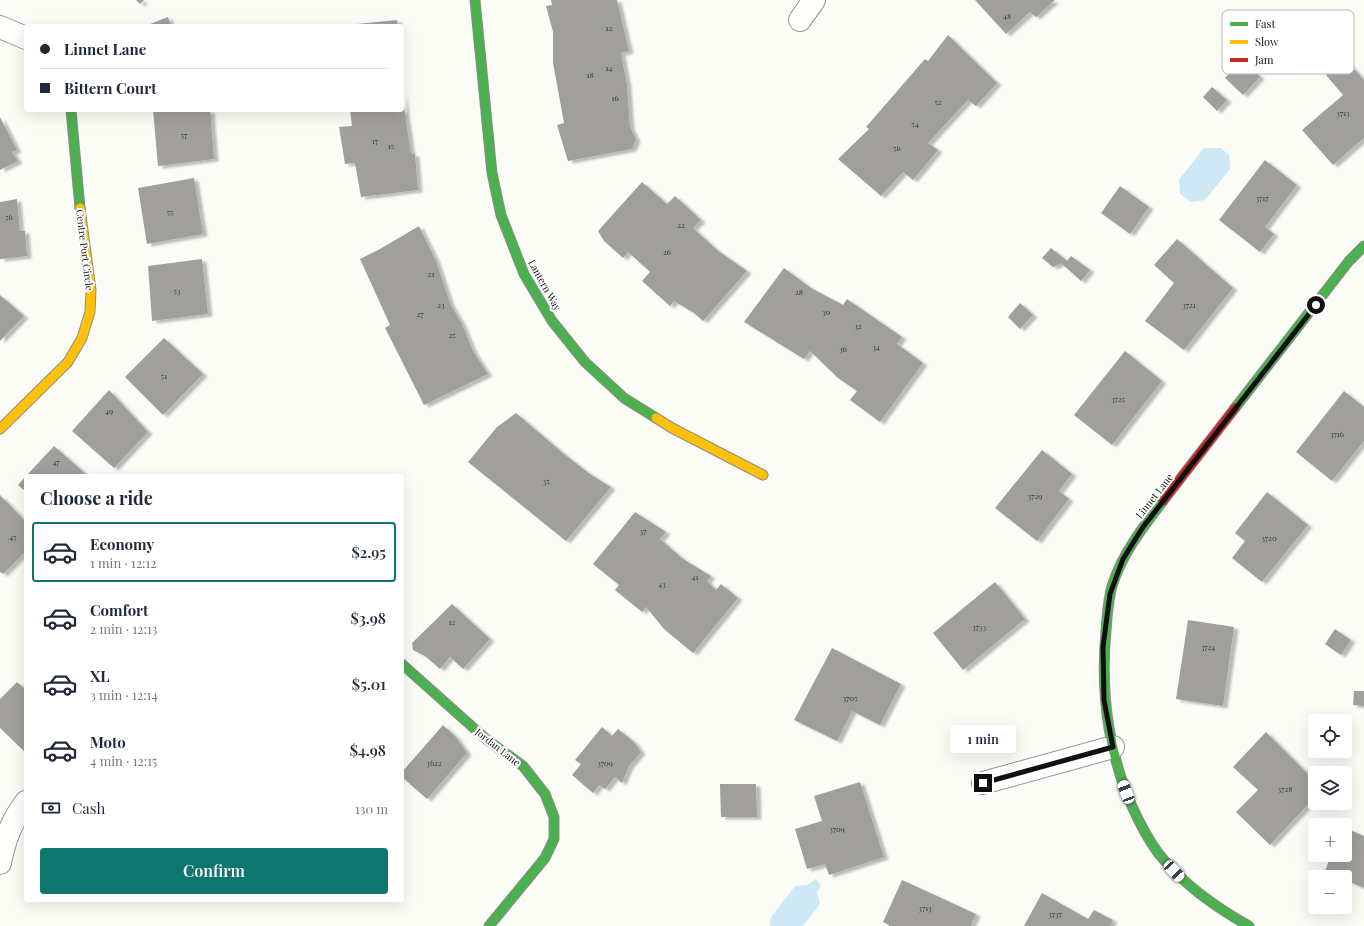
<!DOCTYPE html>
<html lang="en">
<head>
<meta charset="utf-8">
<style>
	:root { --surface:#fff; --page:#f6f6f7; --text:#1f2937; --muted:#747a83; --line:#e0e1e3; --accent:#0f766e }
	body { margin:0; font-family:"Playfair Display",serif; background:var(--page); color:var(--text); height:100vh; display:flex; flex-direction:column; font-size:15px; white-space:nowrap }
	* { box-sizing:border-box; margin:0 }
	p { font-size:13px; color:var(--muted) }
	.icon { flex:none; width:22px; height:22px; fill:none; stroke:currentColor; stroke-width:2; stroke-linecap:round; stroke-linejoin:round }
	.map { position:relative; flex:1; overflow:hidden }
	.details { position:absolute; left:24px; top:474px; width:380px; height:428px; display:flex; flex-direction:column; background:var(--surface); border-radius:4px; box-shadow:0 4px 16px #0002 }
	.details>* { flex:none }
	.top-card { position:absolute; left:24px; top:24px; width:380px; height:88px; border-radius:4px; box-shadow:0 4px 16px #0002; display:grid; align-content:center; height:88px; padding:0 16px; background:var(--surface) }
	.tools { position:absolute; left:1308px; top:714px; display:grid; gap:8px }
	.tools a { display:grid; place-items:center; width:44px; height:44px; border-radius:4px; background:var(--surface); box-shadow:0 4px 16px #0002; font-size:20px }
	.end { position:absolute; width:18px; height:18px; margin:-9px; border:5px solid #101010; background:#fff; box-shadow:0 0 0 2px #fff }
	.from { border-radius:50% }
	.bubble { position:absolute; height:28px; border-radius:4px; background:var(--surface); box-shadow:0 4px 16px #0002; font-size:13px; font-weight:600; line-height:28px; text-align:center }
	.car { position:absolute; width:12px; height:24px; margin:-12px -6px; border-radius:5px; box-shadow:0 0 3px 1px #0007; background:linear-gradient(#fff 24%,#345 0 40%,#fff 0 76%,#345 0 86%,#fff 0) }
	.top-card b { display:flex; align-items:center; gap:14px; height:38px; font-size:15px }
	.top-card b+b { border-top:1px solid var(--line) }
	.top-card i { width:10px; height:10px; background:var(--text) }
	ul { padding:0; list-style:none }
	li { display:flex; align-items:center; gap:12px; height:60px; margin:0 8px 6px; padding:0 8px; border:2px solid transparent; border-radius:4px }
	li div { flex:1 }
	li b { display:block; font-size:15px }
	li em { font-style:normal; font-weight:600 }
	li.selected { border-color:var(--accent) }
	li>.icon { width:36px; height:36px; stroke-width:1.5 }
	h2 { padding:0 16px; font-size:18px; line-height:48px }
	.pay { display:flex; align-items:center; gap:10px; height:44px; padding:0 16px; font-size:15px }
	.pay p { margin-inline-start:auto }
	.cta { display:flex; gap:8px; margin-top:auto; padding:8px 16px }
	.cta a { flex:1; height:46px; border-radius:4px; background:var(--accent); color:#fff; font-size:16px; font-weight:600; line-height:46px; text-align:center }
	.map>svg:first-child { display:block }
	.water { fill:#cee8f6 }
	.building { fill:#a09f9c; filter:url(#shadow) }
	.lines { fill:none; stroke-linecap:round; stroke-linejoin:round }
	.street-casing { stroke:#969694; stroke-width:24 }
	.fast-casing { stroke:#8d8d8b; stroke-width:11 }
	.slow-casing { stroke:#8d8d8b; stroke-width:11 }
	.jam-casing { stroke:#8d8d8b; stroke-width:11 }
	.street { stroke:#fffffe; stroke-width:22 }
	.fast { stroke:#4caf50; stroke-width:9 }
	.slow { stroke:#ffc107; stroke-width:9 }
	.jam { stroke:#c62828; stroke-width:9 }
	.route { stroke:#101010; stroke-width:5 }
	.labels { text-anchor:middle; dominant-baseline:central; stroke-width:4; stroke-linejoin:round; paint-order:stroke }
	.number-label { font-size:8px; fill:#343433 }
	.street-label { font-size:10px; fill:#101010; stroke:#fff }
	.key { fill:#fff; stroke:#b7b7b7; stroke-width:1 }
	.key-label { font-size:11px; fill:#101010 }
</style>
</head>
<body>
<div class="map">
<svg width="1364" height="926" viewBox="0 0 1364 926">
	<defs>
		<filter id="shadow"><feDropShadow dx="4.5" dy="2.5" stdDeviation="1" flood-color="#0004"/></filter>
	</defs>
	<rect width="100%" height="100%" fill="#fcfcf7"/>
	<path class="water" d="M 1204,148 L 1221,148 L 1229,155 L 1230,169 L 1205,200 L 1191,202 L 1180,194 L 1179,180 Z
		M 816,879 L 821,886 L 817,892 L 820,904 L 803,926 L 770,926 L 771,917 L 795,886 L 807,885 Z"/>
	<path class="building" d="M 136,0 L 144,0 L 140,4 Z
		M 551,0 L 617,0 L 629,51 L 621,53 L 627,85 L 630,127 L 636,139 L 632,149 L 568,161 L 557,125 L 564,123 L 553,63 L 553,32 L 546,6 L 552,5 Z
		M 975,0 L 1055,0 L 1036,17 L 1030,12 L 1006,34 Z
		M 168,17 L 171,26 L 145,26 Z
		M 397,20 L 398,26 L 347,26 L 347,25 Z
		M 948,35 L 997,83 L 976,106 L 968,100 L 928,143 L 938,150 L 913,180 L 903,172 L 881,196 L 838,159 L 869,129 L 866,127 L 925,59 L 928,61 Z
		M 1344,58 L 1364,80 L 1364,138 L 1333,165 L 1302,130 L 1343,95 L 1326,75 Z
		M 1242,60 L 1260,77 L 1243,95 L 1225,78 Z
		M 1212,87 L 1227,100 L 1217,111 L 1203,97 Z
		M 402,92 L 411,154 L 415,154 L 418,190 L 361,197 L 355,163 L 345,164 L 339,127 L 352,126 L 350,110 L 402,110 Z
		M 153,110 L 210,110 L 214,159 L 158,166 Z
		M 0,117 L 17,150 L 12,152 L 18,161 L 0,170 Z
		M 1265,160 L 1297,185 L 1265,227 L 1274,234 L 1260,252 L 1219,220 Z
		M 194,178 L 203,234 L 147,244 L 138,188 Z
		M 642,182 L 667,204 L 675,196 L 701,220 L 693,228 L 717,250 L 747,271 L 703,321 L 694,313 L 674,301 L 670,306 L 642,281 L 650,272 L 628,252 L 623,258 L 604,241 L 598,231 Z
		M 1120,186 L 1149,207 L 1130,234 L 1101,213 Z
		M 17,199 L 20,231 L 25,231 L 27,256 L 0,259 L 0,202 Z
		M 419,226 L 436,261 L 450,303 L 462,324 L 473,351 L 488,374 L 424,405 L 385,328 L 390,325 L 360,259 L 380,249 Z
		M 1177,239 L 1233,288 L 1184,350 L 1145,321 L 1174,283 L 1154,265 Z
		M 1051,248 L 1067,261 L 1071,256 L 1090,270 L 1081,281 L 1061,263 L 1053,267 L 1042,258 Z
		M 202,259 L 208,314 L 152,321 L 148,266 Z
		M 784,268 L 811,288 L 843,305 L 847,299 L 902,337 L 897,344 L 923,363 L 880,422 L 850,400 L 857,391 L 838,378 L 810,351 L 804,359 L 744,322 Z
		M 0,295 L 24,316 L 0,341 Z
		M 1020,303 L 1033,315 L 1020,329 L 1008,317 Z
		M 164,338 L 203,374 L 163,415 L 125,377 Z
		M 1125,351 L 1162,381 L 1112,445 L 1074,415 Z
		M 109,390 L 148,432 L 114,468 L 72,431 Z
		M 1344,391 L 1364,407 L 1364,441 L 1332,481 L 1296,452 Z
		M 516,413 L 564,454 L 590,474 L 611,487 L 566,541 L 468,462 L 497,427 Z
		M 54,446 L 88,476 L 26,476 Z
		M 1042,450 L 1072,474 L 1059,491 L 1069,499 L 1037,541 L 995,508 Z
		M 26,476 L 26,492 L 18,485 Z
		M 1267,492 L 1308,525 L 1262,582 L 1232,558 L 1245,541 L 1235,533 Z
		M 0,495 L 26,522 L 26,551 L 3,574 L 0,572 Z
		M 635,512 L 666,532 L 660,539 L 683,559 L 711,576 L 707,581 L 716,590 L 721,584 L 738,598 L 693,653 L 664,629 L 646,607 L 642,612 L 615,590 L 619,585 L 593,564 Z
		M 995,582 L 1025,619 L 963,670 L 933,633 Z
		M 452,604 L 490,639 L 463,669 L 450,657 L 440,669 L 425,656 L 413,650 L 412,643 Z
		M 1188,620 L 1234,627 L 1223,706 L 1176,699 Z
		M 1335,629 L 1351,640 L 1341,655 L 1325,644 Z
		M 832,648 L 901,684 L 880,725 L 852,711 L 837,741 L 794,720 Z
		M 17,682 L 26,690 L 26,753 L 0,728 L 0,699 Z
		M 1354,691 L 1364,691 L 1364,706 L 1353,705 Z
		M 443,725 L 456,737 L 467,753 L 427,799 L 402,777 L 402,772 Z
		M 602,727 L 612,736 L 618,729 L 634,742 L 641,752 L 629,766 L 622,783 L 615,777 L 605,789 L 599,785 L 593,793 L 572,775 L 581,764 L 575,760 Z
		M 1266,732 L 1315,781 L 1315,797 L 1270,845 L 1236,812 L 1258,790 L 1233,767 Z
		M 860,782 L 884,857 L 829,875 L 825,864 L 807,869 L 795,829 L 822,821 L 814,796 Z
		M 720,784 L 756,784 L 757,817 L 721,817 Z
		M 1345,828 L 1364,836 L 1364,888 L 1345,880 L 1345,877 L 1339,877 L 1325,871 L 1331,855 L 1345,855 Z
		M 902,880 L 976,914 L 971,926 L 889,926 L 889,925 L 883,922 Z
		M 1042,893 L 1088,919 L 1094,910 L 1113,920 L 1110,926 L 1024,926 Z"/>
	<g class="lines">
		<g class="street-casing">
			<path id="street" d="M 800,20 L 814,0
				M 0,27 L 26,38
				M 983,783 L 1113,747
				M 0,863 C 4,841 12,820 26,802"/>
		</g>
		<g class="fast-casing">
			<path id="fast" d="M 475,0 L 492,173 L 501,215 L 524,274 L 552,321 L 585,362 L 624,398 L 656,418
				M 71,110 L 80,208
				M 1235,408 L 1349,261 L 1364,246
				M 1163,501 C 1143,527 1122,554 1112,586 C 1108,601 1107,616 1106,631 C 1100,695 1109,761 1138,819 C 1145,833 1153,848 1164,860 C 1188,888 1217,908 1249,926
				M 402,664 L 486,739 L 523,766 L 545,794 L 554,817 L 554,839 L 545,858 L 489,926"/>
		</g>
		<g class="slow-casing">
			<path id="slow" d="M 656,418 L 672,428 L 763,475
				M 0,429 L 68,362 L 82,338 L 90,312 L 91,290 L 80,208"/>
		</g>
		<g class="jam-casing">
			<path id="jam" d="M 1163,501 L 1235,408"/>
		</g>
		<use href="#street" class="street"/>
		<use href="#fast" class="fast"/>
		<use href="#slow" class="slow"/>
		<use href="#jam" class="jam"/>
	</g>
	<g class="lines">
		<path class="route" d="M 983,783 L 1113,747 L 1104,700 L 1103,647 L 1110,594 L 1123,559 L 1143,527 L 1316,305"/>
	</g>
	<g class="labels">
		<g class="number-label">
			<text x="1007" y="15">48</text>
			<text x="609" y="27">12</text>
			<text x="609" y="67">14</text>
			<text x="590" y="74">18</text>
			<text x="615" y="97">16</text>
			<text x="938" y="101">52</text>
			<text x="1343" y="112">3713</text>
			<text x="915" y="123">54</text>
			<text x="184" y="134">57</text>
			<text x="375" y="140">17</text>
			<text x="391" y="145">15</text>
			<text x="897" y="147">56</text>
			<text x="1262" y="197">3717</text>
			<text x="170" y="211">55</text>
			<text x="9" y="216">56</text>
			<text x="681" y="224">22</text>
			<text x="667" y="251">26</text>
			<text x="431" y="273">21</text>
			<text x="177" y="290">53</text>
			<text x="799" y="291">28</text>
			<text x="441" y="304">23</text>
			<text x="1189" y="304">3721</text>
			<text x="826" y="311">30</text>
			<text x="420" y="313">27</text>
			<text x="858" y="325">32</text>
			<text x="452" y="334">25</text>
			<text x="876" y="346">34</text>
			<text x="843" y="348">36</text>
			<text x="164" y="375">51</text>
			<text x="1118" y="398">3725</text>
			<text x="109" y="410">49</text>
			<text x="1337" y="433">3716</text>
			<text x="56" y="461">47</text>
			<text x="546" y="480">35</text>
			<text x="1035" y="495">3729</text>
			<text x="643" y="530">37</text>
			<text x="13" y="536">45</text>
			<text x="1269" y="537">3720</text>
			<text x="695" y="576">41</text>
			<text x="662" y="583">43</text>
			<text x="452" y="621">12</text>
			<text x="979" y="626">3733</text>
			<text x="1208" y="646">3724</text>
			<text x="850" y="697">3705</text>
			<text x="434" y="762">3622</text>
			<text x="605" y="762">3709</text>
			<text x="1285" y="788">3728</text>
			<text x="837" y="828">3709</text>
			<text x="925" y="907">3713</text>
			<text x="1055" y="913">3737</text>
		</g>
		<g class="street-label">
			<text transform="translate(85 250) rotate(83)">Centre Port Circle</text>
			<text transform="translate(545 285) rotate(61)">Lantern Way</text>
			<text transform="translate(1154 496) rotate(-52)">Linnet Lane</text>
			<text transform="translate(498 747) rotate(38)">Jordan Lane</text>
		</g>
	</g>
	<rect x="1222" y="10" width="132" height="64" rx="6" class="key"/>
	<rect x="1230" y="22" width="18" height="4" fill="#4caf50"/>
	<rect x="1230" y="40" width="18" height="4" fill="#ffc107"/>
	<rect x="1230" y="58" width="18" height="4" fill="#c62828"/>
	<g class="key-label">
		<text x="1255" y="28">Fast</text>
		<text x="1255" y="46">Slow</text>
		<text x="1255" y="64">Jam</text>
	</g>
</svg>
<div class="tools">
<a><svg class="icon" aria-label="locate" viewBox="0 0 24 24"><circle cx="12" cy="12" r="6"/><path d="M12 2v4M12 18v4M2 12h4M18 12h4"/></svg></a>
<a><svg class="icon" aria-label="layers" viewBox="0 0 24 24"><path d="M12 4l9 5-9 5-9-5zM3 14l9 5 9-5"/></svg></a>
<a>+</a>
<a>−</a>
</div>
<i class="end from" style="left:1316px;top:305px"></i>
<i class="end" style="left:983px;top:783px"></i>
<div class="bubble" style="left:950px;top:725px;width:66px">1 min</div>
<i class="car" style="left:1126px;top:792px;rotate:339deg"></i>
<i class="car" style="left:1174px;top:871px;rotate:137deg"></i>
<div class="top-card">
<b><i class="from"></i>Linnet Lane</b>
<b><i></i>Bittern Court</b>
</div>
<section class="details">
<h2>Choose a ride</h2>
<ul>
<li class="selected"><svg class="icon" aria-label="car" viewBox="0 0 24 24"><path d="M5 17H2v-5l4-1 3-4h7l3 4 3 1v5h-3M9 17h6M6 11h13"/><circle cx="7" cy="17" r="2"/><circle cx="17" cy="17" r="2"/></svg><div><b>Economy</b><p>1 min · 12:12</p></div><em>$2.95</em></li>
<li><svg class="icon" aria-label="car" viewBox="0 0 24 24"><path d="M5 17H2v-5l4-1 3-4h7l3 4 3 1v5h-3M9 17h6M6 11h13"/><circle cx="7" cy="17" r="2"/><circle cx="17" cy="17" r="2"/></svg><div><b>Comfort</b><p>2 min · 12:13</p></div><em>$3.98</em></li>
<li><svg class="icon" aria-label="car" viewBox="0 0 24 24"><path d="M5 17H2v-5l4-1 3-4h7l3 4 3 1v5h-3M9 17h6M6 11h13"/><circle cx="7" cy="17" r="2"/><circle cx="17" cy="17" r="2"/></svg><div><b>XL</b><p>3 min · 12:14</p></div><em>$5.01</em></li>
<li><svg class="icon" aria-label="car" viewBox="0 0 24 24"><path d="M5 17H2v-5l4-1 3-4h7l3 4 3 1v5h-3M9 17h6M6 11h13"/><circle cx="7" cy="17" r="2"/><circle cx="17" cy="17" r="2"/></svg><div><b>Moto</b><p>4 min · 12:15</p></div><em>$4.98</em></li>
</ul>
<div class="pay"><svg class="icon" aria-label="cash" viewBox="0 0 24 24"><path d="M3 7h18v10H3z"/><circle cx="12" cy="12" r="2"/></svg>Cash<p>130 m</p></div>
<div class="cta"><a>Confirm</a></div>
</section>
</div>
</body>
</html>
